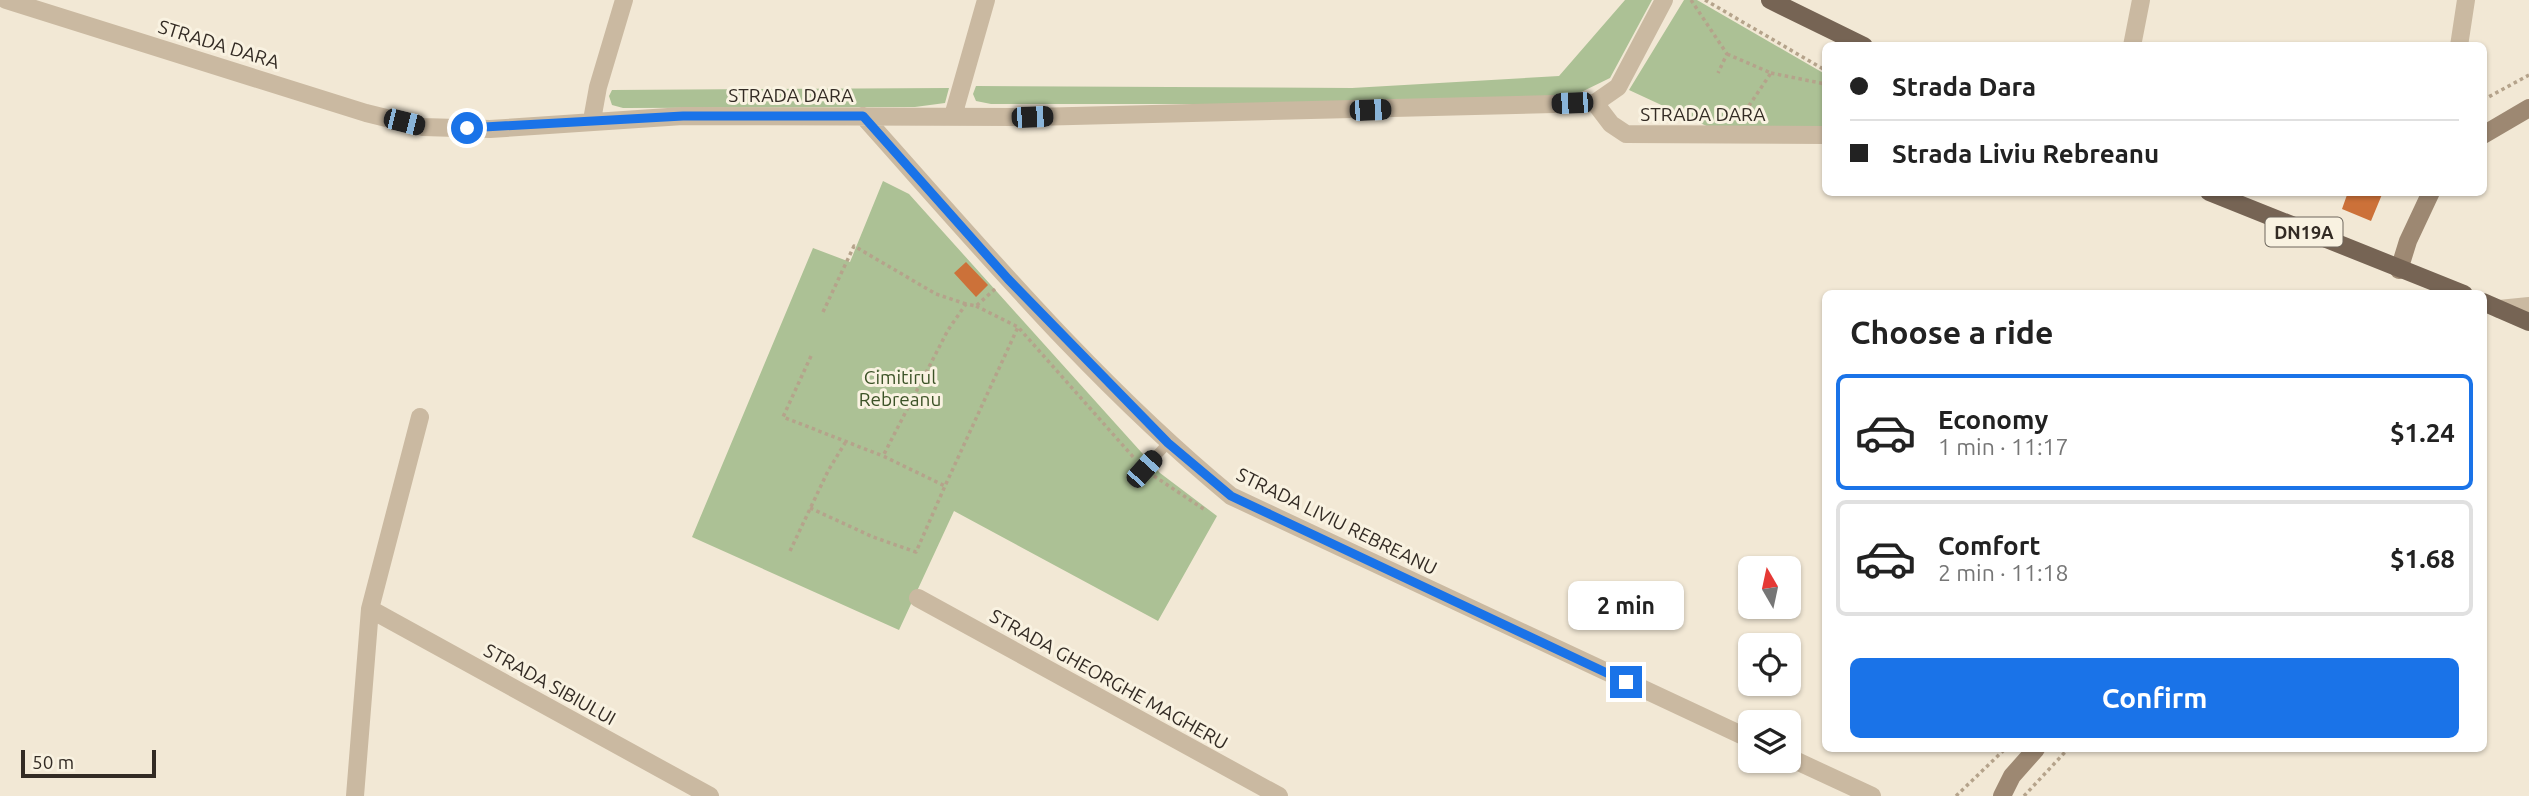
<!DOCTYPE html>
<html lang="en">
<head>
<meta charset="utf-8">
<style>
	:root { --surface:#fff; --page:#f2f2f2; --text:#222; --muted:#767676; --line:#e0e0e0; --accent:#1a73e8 }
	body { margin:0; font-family:Ubuntu,sans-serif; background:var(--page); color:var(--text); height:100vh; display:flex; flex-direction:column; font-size:26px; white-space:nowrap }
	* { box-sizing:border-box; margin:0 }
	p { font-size:23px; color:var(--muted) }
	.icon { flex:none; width:38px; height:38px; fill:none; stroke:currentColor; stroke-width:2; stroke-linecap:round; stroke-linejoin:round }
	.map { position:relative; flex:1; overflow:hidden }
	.sheet { position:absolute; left:1822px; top:290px; width:665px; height:462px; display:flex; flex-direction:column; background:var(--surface); border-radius:10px; box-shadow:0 2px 5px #0004 }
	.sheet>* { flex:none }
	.banner { position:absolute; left:1822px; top:42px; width:665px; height:154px; border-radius:10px; box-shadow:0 2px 5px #0004; display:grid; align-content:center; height:154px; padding:0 28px; background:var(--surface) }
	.needle { width:46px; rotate:351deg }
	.controls { position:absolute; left:1738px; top:556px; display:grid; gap:14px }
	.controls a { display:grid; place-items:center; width:63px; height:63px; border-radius:10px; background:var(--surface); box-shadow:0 2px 5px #0004; font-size:35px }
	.scale { position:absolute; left:21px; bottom:18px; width:135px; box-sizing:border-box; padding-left:7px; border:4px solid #332b24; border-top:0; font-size:19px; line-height:24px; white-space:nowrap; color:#332b24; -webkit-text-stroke:5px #f9f2e1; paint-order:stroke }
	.end { position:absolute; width:32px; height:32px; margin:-16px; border:9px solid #1a73e8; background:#fff; box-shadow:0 0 0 4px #fff }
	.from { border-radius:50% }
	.bubble { position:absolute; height:49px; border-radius:10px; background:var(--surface); box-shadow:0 2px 5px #0004; font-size:23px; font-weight:600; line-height:49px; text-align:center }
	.car { position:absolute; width:21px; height:42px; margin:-21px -10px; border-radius:9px; box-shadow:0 0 5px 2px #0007; background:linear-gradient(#222 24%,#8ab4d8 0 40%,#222 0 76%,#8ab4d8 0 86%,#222 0) }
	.banner b { display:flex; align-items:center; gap:24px; height:66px; font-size:26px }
	.banner b+b { border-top:2px solid var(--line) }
	.banner i { width:18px; height:18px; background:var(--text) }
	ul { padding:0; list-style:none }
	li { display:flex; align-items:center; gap:21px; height:116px; margin:0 14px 10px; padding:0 14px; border:4px solid var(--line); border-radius:10px }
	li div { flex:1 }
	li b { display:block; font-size:26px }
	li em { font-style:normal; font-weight:600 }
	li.on { border-color:var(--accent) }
	li>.icon { width:63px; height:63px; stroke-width:1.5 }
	h2 { padding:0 28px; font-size:32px; line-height:84px }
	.action { display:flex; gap:14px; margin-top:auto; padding:14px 28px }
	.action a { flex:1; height:80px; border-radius:10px; background:var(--accent); color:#fff; font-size:28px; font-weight:600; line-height:80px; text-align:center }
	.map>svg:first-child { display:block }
	.green { fill:#acc195 }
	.building { fill:#cc7139 }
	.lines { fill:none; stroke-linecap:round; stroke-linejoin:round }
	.path { stroke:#b5a38b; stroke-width:3.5; stroke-dasharray:3.5 3.5; stroke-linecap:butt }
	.lane { stroke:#cab9a1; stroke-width:10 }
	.street { stroke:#cab9a1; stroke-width:18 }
	.secondary { stroke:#9d8872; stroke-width:18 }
	.primary { stroke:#766454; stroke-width:18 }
	.route { stroke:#1a73e8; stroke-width:9 }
	.labels { text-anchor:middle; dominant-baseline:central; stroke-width:6; stroke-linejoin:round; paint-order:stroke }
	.shield { fill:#f9f2e1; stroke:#6e675d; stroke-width:2 }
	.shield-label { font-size:18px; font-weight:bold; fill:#332b24 }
	.street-label { font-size:19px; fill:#332b24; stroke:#f9f2e1 }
	.park-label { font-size:19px; fill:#3c5327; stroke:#f9f2e1 }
</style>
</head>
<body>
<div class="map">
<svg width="2529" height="796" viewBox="0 0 2529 796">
	<rect width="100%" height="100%" fill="#f2e8d5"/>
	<path class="green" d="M 1625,0 L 1652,0 L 1610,78 L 1569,98 L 1332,104 L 991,104 L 976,101 L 973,94 L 976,86 L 1352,88 L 1559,76 Z
		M 1684,0 L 1697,0 L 1825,74 L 1825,137 L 1726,135 L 1629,90 Z
		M 949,88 L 945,103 L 915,107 L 623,108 L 612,105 L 609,96 L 612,90 Z
		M 883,181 L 909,194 L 1160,473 L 1217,516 L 1158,621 L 954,511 L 899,630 L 692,537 L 813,248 L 850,262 Z"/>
	<path class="building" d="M 2348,192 L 2383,192 L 2371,221 L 2342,209 Z
		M 966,262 L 988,285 L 976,297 L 954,273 Z"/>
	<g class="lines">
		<path class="path" d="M 1691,0 L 1727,54 L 1718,73
			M 1705,0 L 1825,70
			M 1727,54 L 1771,73 L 1740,119
			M 1771,73 L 1825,84
			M 2483,100 L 2529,75
			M 995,289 L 976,306 L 966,304 L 948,330 L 883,456 L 945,486 L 1018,327 L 1135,459
			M 976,306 L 1018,327
			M 823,312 L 854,246 L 936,294 L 966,304
			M 811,356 L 783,417 L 883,456
			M 1154,476 L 1205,510
			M 810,508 L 873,537 L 916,552 L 945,486
			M 790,551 L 828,471 L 845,443
			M 1956,796 L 2005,749
			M 2024,796 L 2068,749"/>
		<path class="lane" d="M 1144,469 L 1168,443"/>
		<path class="street" d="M 6,0 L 366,113 L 423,127 L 490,129 L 683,116 L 1033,117 L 1595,103 L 1611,124 L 1626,134 L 1825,135
			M 2132,46 L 2141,0
			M 2459,46 L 2466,0
			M 1595,103 L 1618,87 L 1664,0
			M 863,116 C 980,247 1095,384 1231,496 L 1750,739
			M 953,116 L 986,0
			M 592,120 L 598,87 L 624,0
			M 2499,309 L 2529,306
			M 918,598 L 1279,796
			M 370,609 L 710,796
			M 1788,757 L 1872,796
			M 355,796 L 370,609 L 420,417"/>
		<path class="secondary" d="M 2483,135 L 2529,108
			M 2399,270 L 2408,241 L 2431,192
			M 2002,796 L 2012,776 L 2036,749"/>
		<path class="primary" d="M 1770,0 L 1864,46
			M 2209,192 L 2464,294
			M 2483,302 L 2529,322"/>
	</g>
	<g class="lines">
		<path class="route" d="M 467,128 L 683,116 L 863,116 L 1008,279 L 1168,443 L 1231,496 L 1626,682"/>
	</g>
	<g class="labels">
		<rect class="shield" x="2265.5" y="217.5" width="77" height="29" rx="5"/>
		<g class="shield-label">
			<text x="2304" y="232">DN19A</text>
		</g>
		<g class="street-label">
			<text transform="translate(219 44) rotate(17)">STRADA DARA</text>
			<text x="791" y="95">STRADA DARA</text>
			<text x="1703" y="114">STRADA DARA</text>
			<text transform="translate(1337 521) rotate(26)">STRADA LIVIU REBREANU</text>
			<text transform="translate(1109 679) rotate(29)">STRADA GHEORGHE MAGHERU</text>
			<text transform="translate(550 684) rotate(29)">STRADA SIBIULUI</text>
		</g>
		<g class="park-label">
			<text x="900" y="377">Cimitirul<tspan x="900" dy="22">Rebreanu</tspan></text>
		</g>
	</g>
</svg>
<div class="controls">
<a><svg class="needle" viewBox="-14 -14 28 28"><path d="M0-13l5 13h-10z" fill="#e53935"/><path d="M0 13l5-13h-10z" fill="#767676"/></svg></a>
<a><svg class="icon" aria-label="locate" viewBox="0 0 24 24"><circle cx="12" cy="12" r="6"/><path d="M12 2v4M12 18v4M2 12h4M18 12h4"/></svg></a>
<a><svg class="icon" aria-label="layers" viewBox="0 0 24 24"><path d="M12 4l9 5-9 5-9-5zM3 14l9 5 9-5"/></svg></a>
</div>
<div class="scale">50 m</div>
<i class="end from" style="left:467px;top:128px"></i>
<i class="end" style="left:1626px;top:682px"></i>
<div class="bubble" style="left:1568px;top:581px;width:116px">2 min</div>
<i class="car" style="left:1572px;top:103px;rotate:268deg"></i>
<i class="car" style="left:1370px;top:110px;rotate:88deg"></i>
<i class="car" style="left:1032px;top:117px;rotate:88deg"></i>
<i class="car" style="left:404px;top:122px;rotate:104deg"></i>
<i class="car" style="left:1144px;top:469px;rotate:42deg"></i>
<div class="banner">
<b><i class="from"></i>Strada Dara</b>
<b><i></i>Strada Liviu Rebreanu</b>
</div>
<section class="sheet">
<h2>Choose a ride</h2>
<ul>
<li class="on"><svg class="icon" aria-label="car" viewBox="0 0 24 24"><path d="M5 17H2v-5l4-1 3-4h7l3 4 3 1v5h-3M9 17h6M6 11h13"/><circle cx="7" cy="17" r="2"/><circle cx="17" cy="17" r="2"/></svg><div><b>Economy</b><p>1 min · 11:17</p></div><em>$1.24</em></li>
<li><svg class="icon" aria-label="car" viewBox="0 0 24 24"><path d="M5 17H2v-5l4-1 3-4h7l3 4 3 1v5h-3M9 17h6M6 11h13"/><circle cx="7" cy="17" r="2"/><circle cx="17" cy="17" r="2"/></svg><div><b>Comfort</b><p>2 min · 11:18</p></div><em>$1.68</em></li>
</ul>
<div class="action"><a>Confirm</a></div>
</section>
</div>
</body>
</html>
